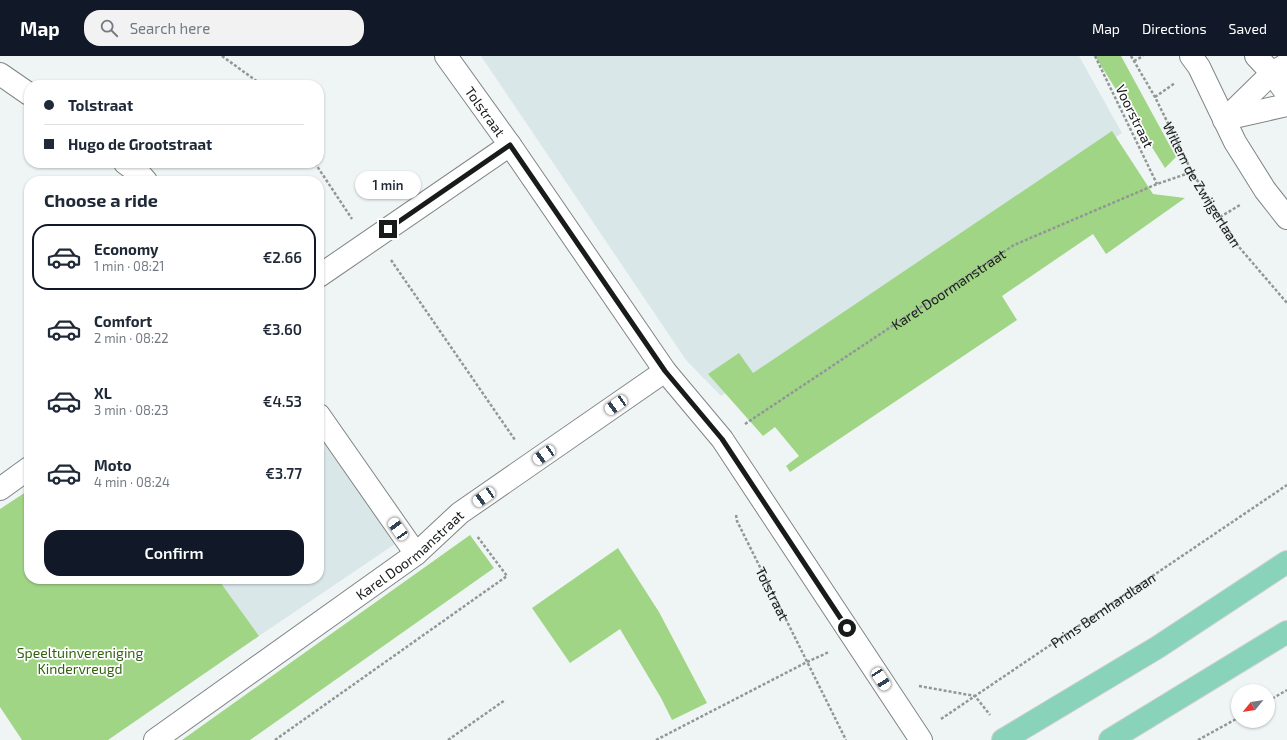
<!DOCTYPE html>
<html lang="en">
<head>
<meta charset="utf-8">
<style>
	:root { --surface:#fff; --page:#f2f2f3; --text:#1f2937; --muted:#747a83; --line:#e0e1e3; --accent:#111827 }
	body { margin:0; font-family:"Exo 2",sans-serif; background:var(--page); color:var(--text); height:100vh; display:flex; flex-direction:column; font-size:15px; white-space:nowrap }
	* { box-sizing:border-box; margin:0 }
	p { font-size:13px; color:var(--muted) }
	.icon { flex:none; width:22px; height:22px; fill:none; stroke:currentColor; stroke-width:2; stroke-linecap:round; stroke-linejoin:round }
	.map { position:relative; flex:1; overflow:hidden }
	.panel { position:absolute; left:24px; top:120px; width:300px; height:408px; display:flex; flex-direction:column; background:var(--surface); border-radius:16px; box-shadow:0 1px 3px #0004 }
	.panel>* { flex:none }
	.banner { position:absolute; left:24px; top:24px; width:300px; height:88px; border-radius:16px; box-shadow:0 1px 3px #0004; display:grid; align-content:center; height:88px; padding:0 20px; background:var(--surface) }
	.needle { width:26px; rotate:240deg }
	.controls { position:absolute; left:1231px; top:628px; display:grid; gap:8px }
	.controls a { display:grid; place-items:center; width:44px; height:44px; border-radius:50%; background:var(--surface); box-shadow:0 1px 3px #0004; font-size:20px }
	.end { position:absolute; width:18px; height:18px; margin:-9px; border:5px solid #191b1b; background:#fff; box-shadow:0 0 0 2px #fff }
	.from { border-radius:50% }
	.bubble { position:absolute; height:28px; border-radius:14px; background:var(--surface); box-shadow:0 1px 3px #0004; font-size:13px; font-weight:600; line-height:28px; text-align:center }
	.car { position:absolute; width:12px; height:24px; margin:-12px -6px; border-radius:5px; box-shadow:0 0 3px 1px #0007; background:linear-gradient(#fff 24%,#345 0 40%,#fff 0 76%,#345 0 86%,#fff 0) }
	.banner b { display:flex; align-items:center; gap:14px; height:38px; font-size:15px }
	.banner b+b { border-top:1px solid var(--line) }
	.banner i { width:10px; height:10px; background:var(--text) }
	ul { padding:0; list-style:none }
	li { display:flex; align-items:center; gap:12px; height:66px; margin:0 8px 6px; padding:0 12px; border:2px solid transparent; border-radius:16px }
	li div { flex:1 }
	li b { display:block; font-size:15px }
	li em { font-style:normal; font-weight:600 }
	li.selected { border-color:var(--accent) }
	li>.icon { width:36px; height:36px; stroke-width:1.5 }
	h2 { padding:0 20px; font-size:18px; line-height:48px }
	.primary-button { display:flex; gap:8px; margin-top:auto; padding:8px 20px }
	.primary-button a { flex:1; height:46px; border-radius:16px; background:var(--accent); color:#fff; font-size:16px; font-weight:600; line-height:46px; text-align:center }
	header { display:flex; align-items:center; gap:24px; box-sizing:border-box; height:56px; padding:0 20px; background:var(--accent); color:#fff }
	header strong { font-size:19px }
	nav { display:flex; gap:22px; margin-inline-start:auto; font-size:14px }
	.search { width:280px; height:36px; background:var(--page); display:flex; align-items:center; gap:10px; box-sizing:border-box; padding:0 14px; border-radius:16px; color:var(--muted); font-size:15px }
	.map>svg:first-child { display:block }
	.built { fill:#d9e7e8 }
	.green { fill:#a0d586 }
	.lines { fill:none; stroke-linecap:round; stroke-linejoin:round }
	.minor-casing { stroke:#808585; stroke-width:24 }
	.major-casing { stroke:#d1d1d1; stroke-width:24 }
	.path { stroke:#929696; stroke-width:2.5; stroke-dasharray:3 2; stroke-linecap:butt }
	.minor { stroke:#fff; stroke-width:22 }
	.major { stroke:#89d3bb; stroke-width:22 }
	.route { stroke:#191b1b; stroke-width:5 }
	.labels { text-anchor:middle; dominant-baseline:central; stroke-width:3.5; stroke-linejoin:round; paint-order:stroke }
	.street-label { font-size:14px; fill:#191b1b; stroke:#fff }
	.park-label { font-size:14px; fill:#316210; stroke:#fff }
</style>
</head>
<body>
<header>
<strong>Map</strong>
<div class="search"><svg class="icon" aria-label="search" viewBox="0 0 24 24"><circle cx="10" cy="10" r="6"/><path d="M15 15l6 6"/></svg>Search here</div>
<nav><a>Map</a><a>Directions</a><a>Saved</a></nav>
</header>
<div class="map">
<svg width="1287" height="684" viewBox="0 0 1287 684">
	<rect width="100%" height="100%" fill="#eff5f5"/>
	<path class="built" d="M 481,0 L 1079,0 L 1122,77 L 721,340 L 686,304 Z
		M 319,375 L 398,486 L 259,580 L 218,523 L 319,523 Z"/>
	<path class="green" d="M 1095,0 L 1121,0 L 1176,101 L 1165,112 Z
		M 1112,75 L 1153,138 L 1185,142 L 1106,198 L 1093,178 L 1002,240 L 1017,264 L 790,416 L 786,410 L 799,400 L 775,371 L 763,380 L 708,318 L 739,297 L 753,317 Z
		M 29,434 L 29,523 L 218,523 L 259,580 L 108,684 L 22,684 L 0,651 L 0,453 Z
		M 470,479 L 494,512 L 250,684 L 182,684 Z
		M 618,492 L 659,556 L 707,647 L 672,664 L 661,642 L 620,573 L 570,607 L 532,552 Z"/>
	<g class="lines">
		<g class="minor-casing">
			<g id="minor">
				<path id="s5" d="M 446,0 L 510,89 L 665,315 L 722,383 L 921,684"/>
				<path d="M 1191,0 L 1199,11 L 1235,86 L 1265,134 L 1287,162"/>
				<path d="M 1256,0 L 1272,17 L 1287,38"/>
				<path d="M 0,18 L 29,38"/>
				<path d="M 1225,63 L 1287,49"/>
				<path d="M 1224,64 L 1272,17 L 1287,8"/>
				<path d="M 125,107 L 139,117 L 146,125"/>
				<path d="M 319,220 L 510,89"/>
				<path d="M 319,359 L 416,498"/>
				<path d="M 0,433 L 29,412"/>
				<path id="s6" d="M 155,684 L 416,498 L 460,457 L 665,315"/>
			</g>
		</g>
		<g class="major-casing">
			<path id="major" d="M 1003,684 L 1158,591 L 1287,506
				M 1110,684 L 1287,576"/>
		</g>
		<g class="path">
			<path d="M 222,0 L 262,29"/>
			<path d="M 1095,0 L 1157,128"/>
			<path id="s1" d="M 1131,0 L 1155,41 L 1192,116 L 1239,191 L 1287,247"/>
			<path d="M 1134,5 L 1143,0"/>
			<path d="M 1155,41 L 1175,27"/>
			<path d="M 315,107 L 352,163"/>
			<path d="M 1220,161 L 1240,149"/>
			<path d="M 391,204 L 515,384"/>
			<path id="s2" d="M 745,368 L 1014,189 L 1157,128 L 1192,116"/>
			<path id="s3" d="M 736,459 L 737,465 L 846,684"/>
			<path d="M 919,630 L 975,640 L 990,659"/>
			<path d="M 1268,645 L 1287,634"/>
			<path id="s4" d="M 941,663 L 1287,429"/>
			<path d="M 275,684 L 507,520 L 477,480"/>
			<path d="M 448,684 L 505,644"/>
			<path d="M 656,684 L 807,606 L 829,596"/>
			<path d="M 1198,684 L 1238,662"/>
		</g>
		<use href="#minor" class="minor"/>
		<use href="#major" class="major"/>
	</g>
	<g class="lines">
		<path class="route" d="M 388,173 L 510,89 L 665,315 L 722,383 L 847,572"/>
	</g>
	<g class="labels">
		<g class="street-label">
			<text stroke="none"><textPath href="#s5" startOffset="68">Tolstraat</textPath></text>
			<text transform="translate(1135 60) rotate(64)">Voorstraat</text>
			<text stroke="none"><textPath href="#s1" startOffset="147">Willem de Zwijgerlaan</textPath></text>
			<text stroke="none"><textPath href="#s2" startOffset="244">Karel Doormanstraat</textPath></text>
			<text stroke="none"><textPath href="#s6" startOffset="315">Karel Doormanstraat</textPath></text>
			<text stroke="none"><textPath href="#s3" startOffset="87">Tolstraat</textPath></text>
			<text stroke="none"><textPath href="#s4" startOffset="195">Prins Bernhardlaan</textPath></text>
		</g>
		<g class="park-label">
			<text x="80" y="596">Speeltuinvereniging<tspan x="80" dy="16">Kindervreugd</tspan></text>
		</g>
	</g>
</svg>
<div class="controls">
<a><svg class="needle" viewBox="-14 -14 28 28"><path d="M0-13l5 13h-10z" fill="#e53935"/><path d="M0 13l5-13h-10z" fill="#747a83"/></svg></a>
</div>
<i class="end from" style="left:847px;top:572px"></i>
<i class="end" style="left:388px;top:173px"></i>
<div class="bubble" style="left:355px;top:115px;width:66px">1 min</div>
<i class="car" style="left:616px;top:349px;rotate:235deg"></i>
<i class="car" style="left:544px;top:399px;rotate:235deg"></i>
<i class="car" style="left:484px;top:441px;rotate:235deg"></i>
<i class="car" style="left:398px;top:473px;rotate:325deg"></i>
<i class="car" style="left:881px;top:623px;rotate:147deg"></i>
<div class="banner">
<b><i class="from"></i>Tolstraat</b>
<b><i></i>Hugo de Grootstraat</b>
</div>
<section class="panel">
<h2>Choose a ride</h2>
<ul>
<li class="selected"><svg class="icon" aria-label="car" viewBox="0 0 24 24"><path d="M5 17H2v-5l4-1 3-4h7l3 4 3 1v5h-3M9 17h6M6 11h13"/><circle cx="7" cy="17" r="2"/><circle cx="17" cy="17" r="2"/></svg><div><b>Economy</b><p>1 min · 08:21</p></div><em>€2.66</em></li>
<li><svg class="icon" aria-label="car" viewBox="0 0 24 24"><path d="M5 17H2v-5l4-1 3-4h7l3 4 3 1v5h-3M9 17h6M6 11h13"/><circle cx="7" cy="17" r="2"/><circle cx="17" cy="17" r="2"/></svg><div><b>Comfort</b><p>2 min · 08:22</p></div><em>€3.60</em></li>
<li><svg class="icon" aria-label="car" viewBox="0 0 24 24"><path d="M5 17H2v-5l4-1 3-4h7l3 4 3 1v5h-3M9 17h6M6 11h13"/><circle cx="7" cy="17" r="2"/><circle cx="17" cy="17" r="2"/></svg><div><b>XL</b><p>3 min · 08:23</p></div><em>€4.53</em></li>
<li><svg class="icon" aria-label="car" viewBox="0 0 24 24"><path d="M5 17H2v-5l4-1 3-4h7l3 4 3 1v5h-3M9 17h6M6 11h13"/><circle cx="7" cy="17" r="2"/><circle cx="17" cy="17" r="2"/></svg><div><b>Moto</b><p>4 min · 08:24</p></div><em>€3.77</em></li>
</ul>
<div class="primary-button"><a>Confirm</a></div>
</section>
</div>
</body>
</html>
